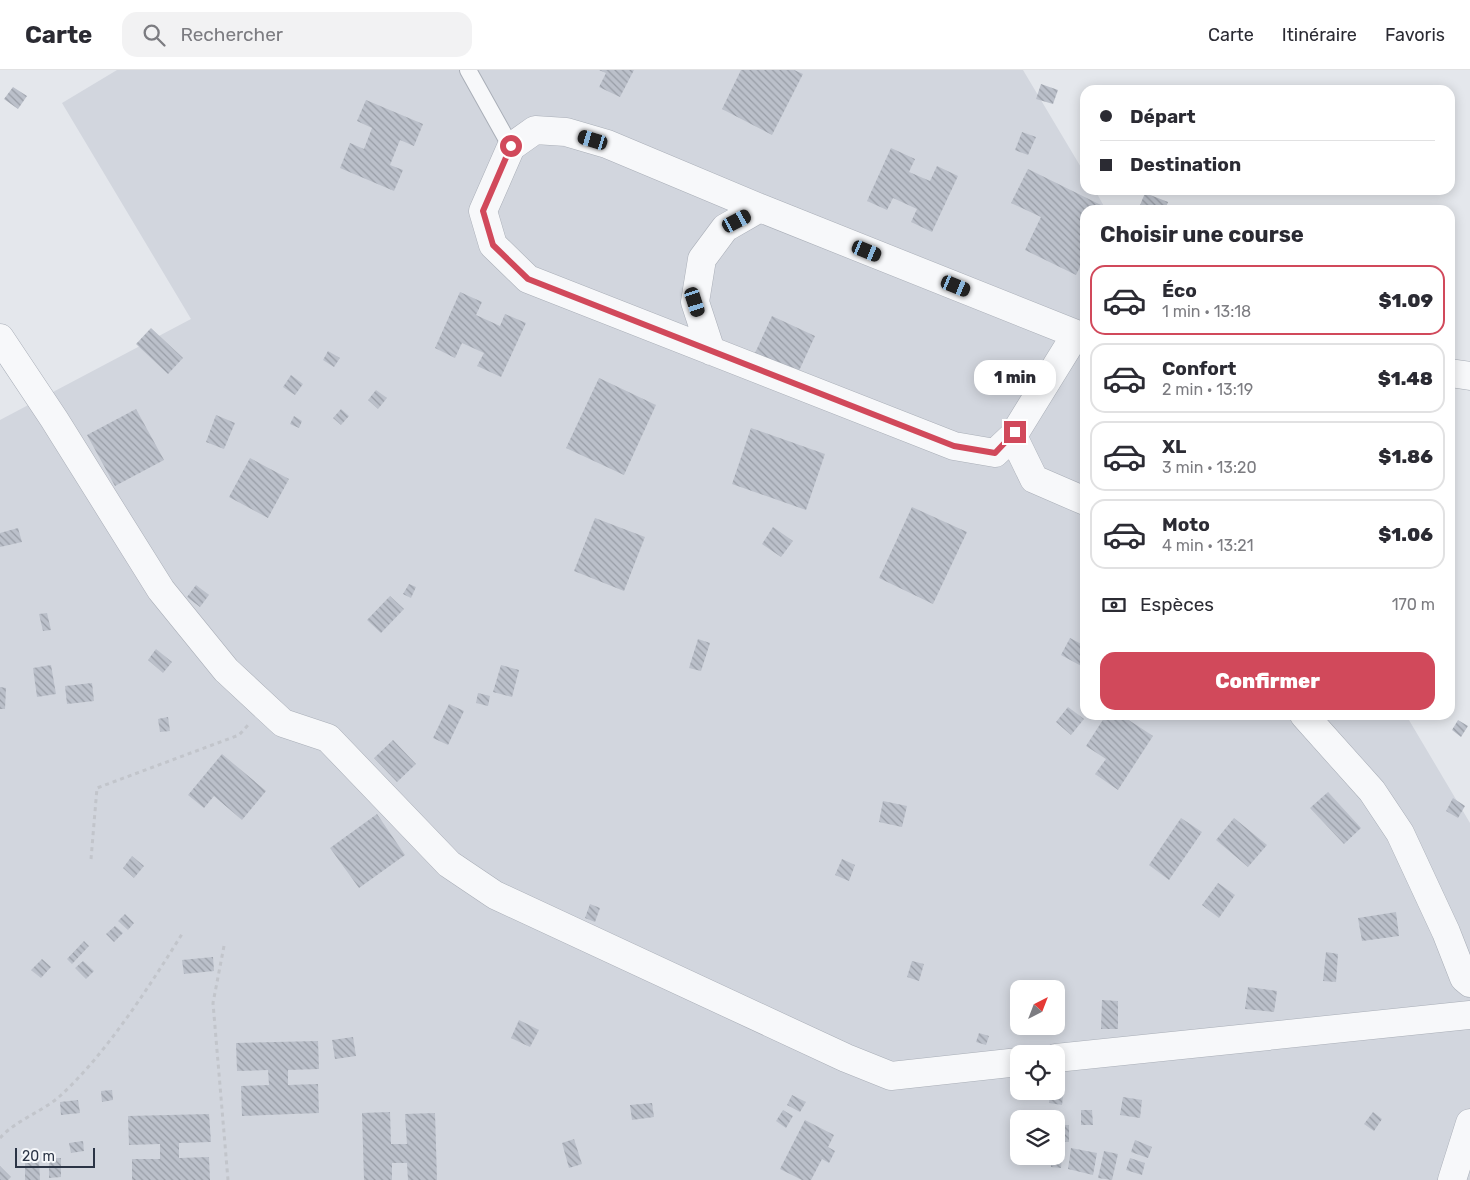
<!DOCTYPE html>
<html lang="fr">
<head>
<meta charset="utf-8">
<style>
	:root { --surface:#fff; --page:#f2f2f3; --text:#2b2b33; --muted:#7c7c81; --line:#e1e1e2; --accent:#d1495b }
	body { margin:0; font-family:Rubik,sans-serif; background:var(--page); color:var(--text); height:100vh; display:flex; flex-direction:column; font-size:19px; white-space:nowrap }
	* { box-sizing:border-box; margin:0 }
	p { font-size:16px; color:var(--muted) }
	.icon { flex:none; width:28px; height:28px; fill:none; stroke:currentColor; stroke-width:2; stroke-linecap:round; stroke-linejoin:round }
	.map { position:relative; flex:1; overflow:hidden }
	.side { position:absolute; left:1080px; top:135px; width:375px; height:515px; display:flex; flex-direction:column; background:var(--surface); border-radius:15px; box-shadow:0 2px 12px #0003 }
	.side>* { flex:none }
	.hud { position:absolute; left:1080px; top:15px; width:375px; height:110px; border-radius:15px; box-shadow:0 2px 12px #0003; display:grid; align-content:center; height:110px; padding:0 20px; background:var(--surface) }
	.needle { width:32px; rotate:42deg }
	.fabs { position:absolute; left:1010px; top:910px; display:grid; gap:10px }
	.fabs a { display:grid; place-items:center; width:55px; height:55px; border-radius:10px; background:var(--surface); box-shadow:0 2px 12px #0003; font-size:25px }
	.scale { position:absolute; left:15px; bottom:12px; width:80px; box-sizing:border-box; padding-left:5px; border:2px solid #2b3445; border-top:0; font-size:14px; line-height:18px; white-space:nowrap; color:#2b3445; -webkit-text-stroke:4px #f4f6f9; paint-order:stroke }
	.end { position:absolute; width:22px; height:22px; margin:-11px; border:6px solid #d1495b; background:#fff; box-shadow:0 0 0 2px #fff }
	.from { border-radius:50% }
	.bubble { position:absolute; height:35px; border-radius:15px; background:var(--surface); box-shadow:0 2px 12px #0003; font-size:16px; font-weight:800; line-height:35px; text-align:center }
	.car { position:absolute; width:15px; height:30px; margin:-15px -8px; border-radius:6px; box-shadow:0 0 4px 1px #0007; background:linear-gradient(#222 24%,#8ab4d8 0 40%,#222 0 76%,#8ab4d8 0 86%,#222 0) }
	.hud b { display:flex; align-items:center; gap:18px; height:48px; font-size:19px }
	.hud b+b { border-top:1px solid var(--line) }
	.hud i { width:12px; height:12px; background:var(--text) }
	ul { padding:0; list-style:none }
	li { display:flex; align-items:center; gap:15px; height:70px; margin:0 10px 8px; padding:0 10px; border:2px solid var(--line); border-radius:15px }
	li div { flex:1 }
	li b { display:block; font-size:19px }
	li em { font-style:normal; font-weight:800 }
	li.selected { border-color:var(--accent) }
	li>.icon { width:45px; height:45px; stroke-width:1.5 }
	h2 { padding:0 20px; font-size:22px; line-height:60px }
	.pay { display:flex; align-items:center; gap:12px; height:55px; padding:0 20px; font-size:19px }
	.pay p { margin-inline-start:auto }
	.button { display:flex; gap:10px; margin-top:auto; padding:10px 20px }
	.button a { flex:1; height:58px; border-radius:15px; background:var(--accent); color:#fff; font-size:20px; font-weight:800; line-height:58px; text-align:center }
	header { display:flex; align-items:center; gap:30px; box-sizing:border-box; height:70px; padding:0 25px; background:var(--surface); border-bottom:1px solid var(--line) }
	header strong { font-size:24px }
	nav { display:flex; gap:28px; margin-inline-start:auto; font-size:18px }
	.search { width:350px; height:45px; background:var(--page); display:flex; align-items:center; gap:12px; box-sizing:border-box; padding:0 18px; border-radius:15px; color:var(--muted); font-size:19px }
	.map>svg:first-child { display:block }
	.built { fill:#d2d6de; fill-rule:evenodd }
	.building { fill:url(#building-back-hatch) }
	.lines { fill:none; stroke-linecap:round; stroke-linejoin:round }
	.service-casing { stroke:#a9aeb7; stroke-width:18 }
	.minor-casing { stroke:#a9aeb7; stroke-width:29 }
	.path { stroke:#c2c5cb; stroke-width:3; stroke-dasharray:4 4; stroke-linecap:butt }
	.service { stroke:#f7f8fa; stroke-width:16 }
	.minor { stroke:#f7f8fa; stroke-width:28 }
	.route { stroke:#d1495b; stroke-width:6 }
</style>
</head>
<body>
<header>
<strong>Carte</strong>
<div class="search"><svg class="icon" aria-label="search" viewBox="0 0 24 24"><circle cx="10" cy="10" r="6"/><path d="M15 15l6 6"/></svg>Rechercher</div>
<nav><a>Carte</a><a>Itinéraire</a><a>Favoris</a></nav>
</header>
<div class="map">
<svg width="1470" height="1110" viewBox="0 0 1470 1110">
	<defs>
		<pattern id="building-back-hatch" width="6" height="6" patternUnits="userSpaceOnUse" patternTransform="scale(1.25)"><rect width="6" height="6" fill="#bbc0ca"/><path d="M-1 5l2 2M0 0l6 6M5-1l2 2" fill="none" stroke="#989da6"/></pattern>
	</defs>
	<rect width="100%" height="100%" fill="#e4e7ec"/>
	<path class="built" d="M 117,0 L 1023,0 L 1085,104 L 1085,120 L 1095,120 L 1106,140 L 1085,140 L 1085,645 L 1406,645 L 1470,753 L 1470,1110 L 0,1110 L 0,350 L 191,249 L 62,33 ZM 1019,919 L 1056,919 L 1056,956 L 1019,956 ZM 1019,984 L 1056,984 L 1056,1021 L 1019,1021 ZM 1019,1049 L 1056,1049 L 1056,1086 L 1019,1086 Z"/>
	<path class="building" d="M 599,0 L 634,0 L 620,27 L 599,17 L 606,3 Z
		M 741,0 L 794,0 L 803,4 L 772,65 L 722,39 Z
		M 1041,14 L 1058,20 L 1053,34 L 1036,29 Z
		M 13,17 L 27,26 L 18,39 L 4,29 Z
		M 366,30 L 423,54 L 414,76 L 400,70 L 390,95 L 403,100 L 394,121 L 340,98 L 350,73 L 364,79 L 372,58 L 357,51 Z
		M 1022,62 L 1036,67 L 1028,85 L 1015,80 Z
		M 891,78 L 915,89 L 909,102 L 930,111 L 937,96 L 958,106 L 932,162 L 911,152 L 917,139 L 893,128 L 887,140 L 867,131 Z
		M 1028,99 L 1109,139 L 1085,140 L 1085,187 L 1076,205 L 1025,180 L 1041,147 L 1011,133 Z
		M 1145,123 L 1168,132 L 1165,140 L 1138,140 Z
		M 460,222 L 482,232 L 476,245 L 500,256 L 505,244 L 526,253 L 501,307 L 477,296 L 484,283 L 462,273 L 455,288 L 435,278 Z
		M 772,246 L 815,266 L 798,303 L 755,283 Z
		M 151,258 L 183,288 L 168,304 L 136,274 Z
		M 328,281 L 340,288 L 334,297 L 323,290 Z
		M 291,305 L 303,314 L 295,325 L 283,317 Z
		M 599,308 L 656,335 L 624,405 L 566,378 Z
		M 376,320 L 387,328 L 378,339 L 368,330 Z
		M 136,339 L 164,390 L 115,416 L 87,365 Z
		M 341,339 L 349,346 L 341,355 L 333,348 Z
		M 216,345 L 235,353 L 224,379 L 206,372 Z
		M 294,346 L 302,351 L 299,358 L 290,354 Z
		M 751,358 L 825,384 L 806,440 L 732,414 Z
		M 250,388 L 289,409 L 268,448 L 229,427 Z
		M 912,437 L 967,462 L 933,534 L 879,508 Z
		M 595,448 L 645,467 L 624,521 L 574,501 Z
		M 773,457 L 793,471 L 781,487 L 762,474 Z
		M 18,458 L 22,472 L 0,477 L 0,463 Z
		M 409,514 L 416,517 L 411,528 L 403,524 Z
		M 196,515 L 209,525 L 200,537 L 187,527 Z
		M 390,526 L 404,539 L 381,563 L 367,550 Z
		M 47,543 L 51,560 L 43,561 L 39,544 Z
		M 1070,568 L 1085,576 L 1085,598 L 1061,585 Z
		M 698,569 L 710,573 L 701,601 L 689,598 Z
		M 156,579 L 172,592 L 163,603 L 148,590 Z
		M 51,595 L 56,624 L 37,627 L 33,598 Z
		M 501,595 L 519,600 L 512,627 L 493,622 Z
		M 92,613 L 94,631 L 67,634 L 65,616 Z
		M 0,617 L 6,618 L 5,639 L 0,639 Z
		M 478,623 L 490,626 L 488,636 L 476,633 Z
		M 449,634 L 464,641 L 448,675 L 433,668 Z
		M 1068,637 L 1084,649 L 1071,665 L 1056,652 Z
		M 1106,645 L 1121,645 L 1153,666 L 1118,720 L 1095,704 L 1106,689 L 1086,676 Z
		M 168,647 L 170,661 L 160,662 L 158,649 Z
		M 1458,650 L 1468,656 L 1461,667 L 1452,660 Z
		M 393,670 L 416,694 L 397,712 L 374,688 Z
		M 222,684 L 266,721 L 242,750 L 214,726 L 204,738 L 188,725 Z
		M 1328,722 L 1361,758 L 1344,774 L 1310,738 Z
		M 1453,728 L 1465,736 L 1458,748 L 1446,741 Z
		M 883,731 L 907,736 L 902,757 L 879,752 Z
		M 377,744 L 405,785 L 359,818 L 330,778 Z
		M 1181,748 L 1202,762 L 1169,810 L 1149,795 Z
		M 1234,748 L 1267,775 L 1248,797 L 1216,770 Z
		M 132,786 L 144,796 L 134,808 L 123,798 Z
		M 842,789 L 855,795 L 849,811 L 835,805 Z
		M 1218,813 L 1235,825 L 1219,848 L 1202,835 Z
		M 590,834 L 600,838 L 595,852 L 585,848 Z
		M 1396,842 L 1399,866 L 1362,871 L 1358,848 Z
		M 125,844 L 134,853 L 128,860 L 118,851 Z
		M 115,856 L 123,863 L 114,872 L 106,864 Z
		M 84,871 L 89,876 L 72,894 L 67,889 Z
		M 1326,882 L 1338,884 L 1336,912 L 1323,911 Z
		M 213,887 L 214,901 L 184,904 L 182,890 Z
		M 42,889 L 51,897 L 41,908 L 31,900 Z
		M 83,891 L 94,901 L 86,909 L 75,898 Z
		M 912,891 L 924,894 L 919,911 L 907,907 Z
		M 1248,917 L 1277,921 L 1274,942 L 1245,939 Z
		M 1102,930 L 1118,931 L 1118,959 L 1101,959 Z
		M 519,950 L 539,960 L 530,977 L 511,968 Z
		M 979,963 L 989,966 L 986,975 L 976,972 Z
		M 353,967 L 356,986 L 335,989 L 332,970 Z
		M 318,971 L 319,999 L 288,1000 L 288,1015 L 318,1014 L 319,1043 L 242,1046 L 241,1016 L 269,1015 L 268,1000 L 237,1001 L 236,973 Z
		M 1056,1017 L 1064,1018 L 1062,1035 L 1049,1033 L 1050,1021 L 1056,1021 Z
		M 112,1020 L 113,1030 L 102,1032 L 101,1021 Z
		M 792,1025 L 806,1032 L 800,1042 L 787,1035 Z
		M 1123,1027 L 1142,1030 L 1140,1048 L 1120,1045 Z
		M 78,1030 L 80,1043 L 61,1045 L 60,1032 Z
		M 652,1033 L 654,1047 L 632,1050 L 630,1035 Z
		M 783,1040 L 793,1046 L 786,1058 L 776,1051 Z
		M 1081,1040 L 1092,1040 L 1093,1055 L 1081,1055 Z
		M 390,1042 L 391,1074 L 407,1074 L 405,1044 L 435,1043 L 437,1110 L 408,1110 L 407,1093 L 392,1093 L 392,1110 L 364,1110 L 362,1043 Z
		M 1373,1042 L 1382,1049 L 1374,1061 L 1364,1054 Z
		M 209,1044 L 211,1072 L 179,1073 L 179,1088 L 209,1087 L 210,1110 L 132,1110 L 132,1089 L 160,1089 L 160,1074 L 129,1075 L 128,1046 Z
		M 805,1050 L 834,1065 L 828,1077 L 835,1081 L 829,1093 L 822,1089 L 811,1110 L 802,1110 L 780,1099 Z
		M 1056,1055 L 1069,1055 L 1069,1072 L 1056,1072 Z
		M 574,1069 L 582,1094 L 569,1098 L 562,1073 Z
		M 1135,1070 L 1152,1077 L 1148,1088 L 1131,1082 Z
		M 83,1071 L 84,1081 L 71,1083 L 69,1073 Z
		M 1056,1078 L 1063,1078 L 1061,1098 L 1051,1097 L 1052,1086 L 1056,1086 Z
		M 1071,1078 L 1097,1083 L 1093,1105 L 1068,1099 Z
		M 1104,1081 L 1118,1084 L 1112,1110 L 1098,1108 Z
		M 49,1088 L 61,1088 L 61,1107 L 49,1108 Z
		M 1130,1088 L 1145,1093 L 1142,1105 L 1126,1100 Z
		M 39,1090 L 40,1110 L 25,1110 L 25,1091 Z
		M 0,1096 L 11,1107 L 8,1110 L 0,1110 Z"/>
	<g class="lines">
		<g class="service-casing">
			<path id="service" d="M 468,0 L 511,77"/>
		</g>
		<g class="minor-casing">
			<path id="minor" d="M 1076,264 L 1013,366 L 995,383 L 954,376 L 528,209 L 493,175 L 483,141 L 511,77 L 535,60 L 566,62 L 607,74 L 760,138 L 1076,264 L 1085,266
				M 0,268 L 54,349 L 161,520 L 226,600 L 283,653 L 328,668 L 449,794 L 495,825 L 846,988 L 891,1006 L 1019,992
				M 711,281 L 695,232 L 702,189 L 725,158 L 760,138
				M 1450,303 L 1470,306
				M 1013,366 L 1034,409 L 1085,431
				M 1304,645 L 1372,721 L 1400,763 L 1446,862 L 1464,908 L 1470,913
				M 1056,988 L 1470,945
				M 1452,1110 L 1470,1053"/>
		</g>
		<path class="path" d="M 91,789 L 97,718 L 239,665 L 248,655
			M 224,876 L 213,933 L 228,1110
			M 0,1068 C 16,1050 42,1042 60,1026 C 106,984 149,917 182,864"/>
		<use href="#service" class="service"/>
		<use href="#minor" class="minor"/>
	</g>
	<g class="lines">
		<path class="route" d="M 511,76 L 483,141 L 493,175 L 528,209 L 954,376 L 995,383 L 1015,362"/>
	</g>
</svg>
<div class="fabs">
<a><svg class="needle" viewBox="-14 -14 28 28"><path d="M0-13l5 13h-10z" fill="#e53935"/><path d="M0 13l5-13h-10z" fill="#7c7c81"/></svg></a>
<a><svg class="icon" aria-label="locate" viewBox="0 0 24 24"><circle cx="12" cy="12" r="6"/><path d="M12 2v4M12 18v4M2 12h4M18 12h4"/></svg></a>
<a><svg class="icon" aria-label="layers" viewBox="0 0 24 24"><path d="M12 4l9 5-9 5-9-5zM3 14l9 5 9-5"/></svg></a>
</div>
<div class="scale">20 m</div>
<i class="end from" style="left:511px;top:76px"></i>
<i class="end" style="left:1015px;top:362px"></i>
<div class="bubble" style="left:974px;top:290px;width:82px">1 min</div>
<i class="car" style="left:593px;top:70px;rotate:287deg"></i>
<i class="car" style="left:737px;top:151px;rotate:62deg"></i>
<i class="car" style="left:867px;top:181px;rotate:112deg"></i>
<i class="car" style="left:956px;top:216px;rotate:112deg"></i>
<i class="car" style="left:695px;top:232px;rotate:162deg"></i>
<div class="hud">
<b><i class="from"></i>Départ</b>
<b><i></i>Destination</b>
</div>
<section class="side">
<h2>Choisir une course</h2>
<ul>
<li class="selected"><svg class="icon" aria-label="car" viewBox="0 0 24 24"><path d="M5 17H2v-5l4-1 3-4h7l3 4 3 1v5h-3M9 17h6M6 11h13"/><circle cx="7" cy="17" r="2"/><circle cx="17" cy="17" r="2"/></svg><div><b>Éco</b><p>1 min · 13:18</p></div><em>$1.09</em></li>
<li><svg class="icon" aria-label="car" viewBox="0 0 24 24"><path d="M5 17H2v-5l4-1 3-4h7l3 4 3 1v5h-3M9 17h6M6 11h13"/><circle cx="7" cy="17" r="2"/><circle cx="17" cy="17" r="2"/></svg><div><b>Confort</b><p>2 min · 13:19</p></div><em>$1.48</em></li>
<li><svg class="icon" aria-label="car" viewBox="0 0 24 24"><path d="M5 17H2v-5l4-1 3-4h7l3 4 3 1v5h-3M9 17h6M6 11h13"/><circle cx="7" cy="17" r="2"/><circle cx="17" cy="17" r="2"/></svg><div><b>XL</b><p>3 min · 13:20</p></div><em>$1.86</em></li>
<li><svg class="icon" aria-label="car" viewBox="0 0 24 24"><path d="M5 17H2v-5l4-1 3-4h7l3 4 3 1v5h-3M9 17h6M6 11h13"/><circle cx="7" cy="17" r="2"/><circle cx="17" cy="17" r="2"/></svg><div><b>Moto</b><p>4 min · 13:21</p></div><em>$1.06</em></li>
</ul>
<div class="pay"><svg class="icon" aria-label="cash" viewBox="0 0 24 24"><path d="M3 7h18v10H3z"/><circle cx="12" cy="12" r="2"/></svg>Espèces<p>170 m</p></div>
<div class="button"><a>Confirmer</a></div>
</section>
</div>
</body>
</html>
